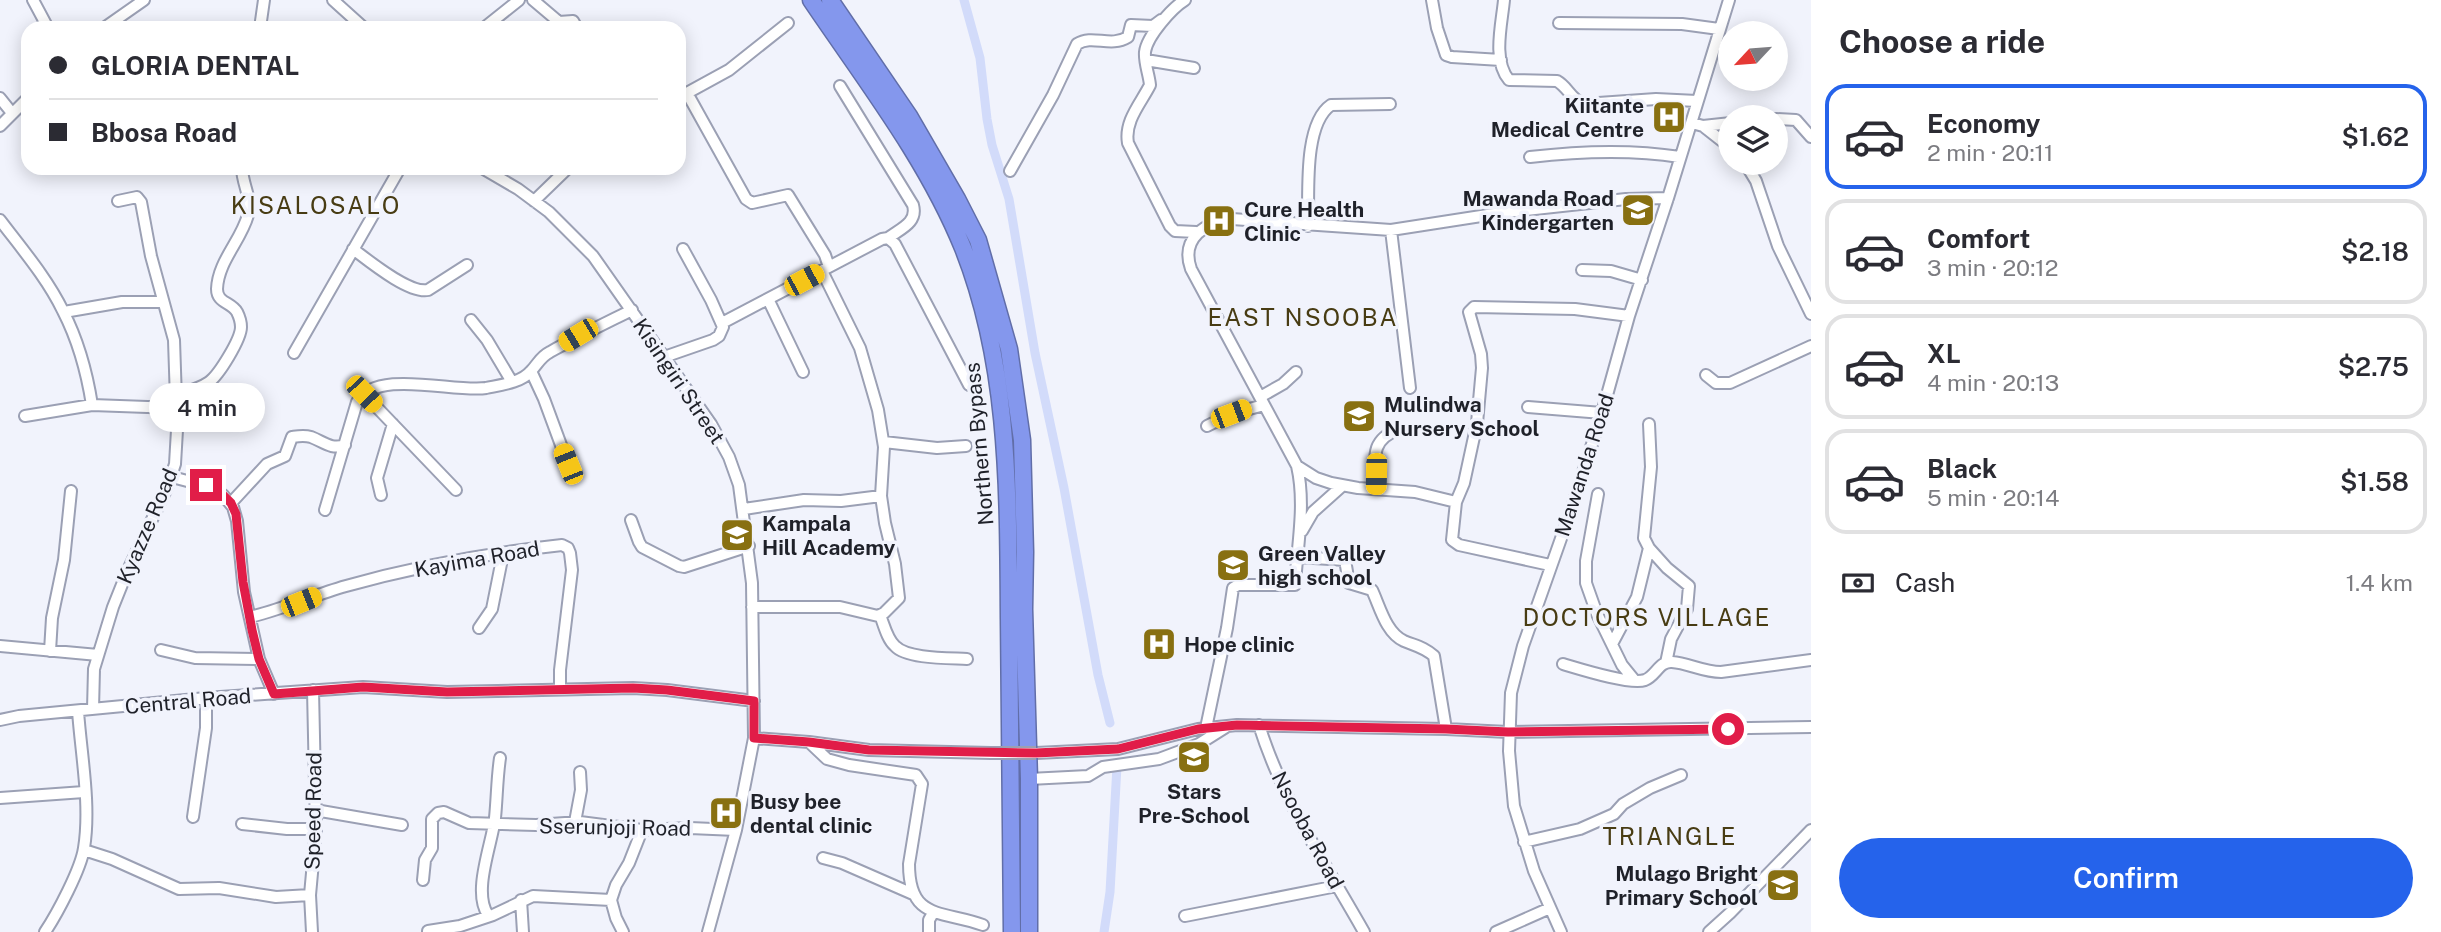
<!DOCTYPE html>
<html lang="en">
<head>
<meta charset="utf-8">
<style>
	:root { --surface:#fff; --page:#f7f7f7; --text:#2b2b33; --muted:#7c7c81; --line:#e1e1e2; --accent:#2563eb }
	body { margin:0; font-family:"Public Sans",sans-serif; background:var(--page); color:var(--text); height:100vh; display:flex; flex-direction:column; font-size:26px; white-space:nowrap }
	* { box-sizing:border-box; margin:0 }
	p { font-size:23px; color:var(--muted) }
	.icon { flex:none; width:38px; height:38px; fill:none; stroke:currentColor; stroke-width:2; stroke-linecap:round; stroke-linejoin:round }
	.map { position:relative; flex:1; overflow:hidden }
	.sheet { display:flex; flex-direction:column; background:var(--surface); width:630px }
	.sheet>* { flex:none }
	.banner { position:absolute; left:21px; top:21px; width:665px; height:154px; border-radius:21px; box-shadow:0 4px 18px #0003; display:grid; align-content:center; height:154px; padding:0 28px; background:var(--surface) }
	.needle { width:46px; rotate:244deg }
	.fabs { position:absolute; left:1718px; top:21px; display:grid; gap:14px }
	.fabs a { display:grid; place-items:center; width:70px; height:70px; border-radius:50%; background:var(--surface); box-shadow:0 4px 18px #0003; font-size:35px }
	.end { position:absolute; width:32px; height:32px; margin:-16px; border:9px solid #e11d48; background:#fff; box-shadow:0 0 0 4px #fff }
	.from { border-radius:50% }
	.bubble { position:absolute; height:49px; border-radius:24px; background:var(--surface); box-shadow:0 4px 18px #0003; font-size:23px; font-weight:600; line-height:49px; text-align:center }
	.car { position:absolute; width:21px; height:42px; margin:-21px -10px; border-radius:9px; box-shadow:0 0 5px 2px #0007; background:linear-gradient(#f5c518 24%,#345 0 40%,#f5c518 0 76%,#345 0 86%,#f5c518 0) }
	.banner b { display:flex; align-items:center; gap:24px; height:66px; font-size:26px }
	.banner b+b { border-top:2px solid var(--line) }
	.banner i { width:18px; height:18px; background:var(--text) }
	ul { padding:0; list-style:none }
	li { display:flex; align-items:center; gap:21px; height:105px; margin:0 14px 10px; padding:0 14px; border:4px solid var(--line); border-radius:21px }
	li div { flex:1 }
	li b { display:block; font-size:26px }
	li em { font-style:normal; font-weight:600 }
	li.selected { border-color:var(--accent) }
	li>.icon { width:63px; height:63px; stroke-width:1.5 }
	h2 { padding:0 28px; font-size:32px; line-height:84px }
	.pay { display:flex; align-items:center; gap:18px; height:77px; padding:0 28px; font-size:26px }
	.pay p { margin-inline-start:auto }
	.cta { display:flex; gap:14px; margin-top:auto; padding:14px 28px }
	.cta a { flex:1; height:80px; border-radius:42px; background:var(--accent); color:#fff; font-size:28px; font-weight:600; line-height:80px; text-align:center }
	main { display:flex; flex:1; min-height:0 }
	.map>svg:first-child { display:block }
	.lines { fill:none; stroke-linecap:round; stroke-linejoin:round }
	.canal { stroke:#d2dbfa; stroke-width:9 }
	.minor-casing { stroke:#9ba0b4; stroke-width:14 }
	.highway-casing { stroke:#616ea8; stroke-width:19 }
	.minor { stroke:#fff; stroke-width:10 }
	.highway { stroke:#8497ed; stroke-width:16 }
	.minor-bridge-casing { stroke:#9ba0b4; stroke-width:14; stroke-linecap:butt }
	.minor-bridge { stroke:#fff; stroke-width:10 }
	.route { stroke:#e11d48; stroke-width:9 }
	.labels { text-anchor:middle; dominant-baseline:central; stroke-width:7; stroke-linejoin:round; paint-order:stroke }
	.poi-label { font-size:21px; font-weight:bold; fill:#1f2129; stroke:#f1f3fc; text-anchor:start }
	.street-label { font-size:21px; fill:#1f2129; stroke:#f1f3fc }
	.quarter-label { font-size:24px; letter-spacing:2px; fill:#483c13; stroke:#f1f3fc }
</style>
</head>
<body>
<main>
<div class="map">
<svg width="1811" height="932" viewBox="0 0 1811 932">
	<rect width="100%" height="100%" fill="#f1f3fc"/>
	<g class="lines">
		<path class="canal" d="M 964,0 L 980,58 L 987,119 L 992,145 L 1009,199 L 1035,353 L 1064,488 L 1098,675 L 1110,723
			M 1104,932 L 1110,892 L 1117,766"/>
		<g class="minor-casing">
			<path id="minor" d="M 33,0 L 48,28
				M 333,0 L 364,28
				M 533,0 L 559,22 L 573,21 L 577,28
				M 1185,0 C 1172,8 1147,36 1145,52 C 1144,63 1149,74 1150,85 C 1141,103 1124,121 1128,143 L 1170,226 L 1175,231 L 1196,232
				M 1432,0 L 1437,28 L 1446,55 L 1452,57 L 1501,60
				M 1504,0 C 1502,23 1492,60 1509,80 L 1557,81 C 1568,87 1571,100 1584,104 L 1656,99 L 1697,101
				M 1559,23 L 1682,24 L 1719,29
				M 104,28 L 144,0
				M 260,28 L 264,0
				M 484,28 L 519,0
				M 1146,60 L 1194,68
				M 840,86 L 913,205 C 918,223 900,229 888,238
				M 687,93 L 746,199 L 752,203 L 788,195 L 825,255 L 829,267
				M 679,94 L 687,93 L 729,70 L 788,23
				M 0,98 L 12,113
				M 1776,119 L 1796,120 L 1811,137
				M 1692,123 L 1703,126 L 1731,148
				M 0,126 L 28,98
				M 1703,126 L 1731,123
				M 1530,157 C 1581,151 1630,149 1680,157
				M 1745,163 L 1756,181 L 1778,246 L 1811,314
				M 482,168 L 518,189 L 549,212 L 593,256 L 711,424 L 729,457 L 739,485 L 752,583 L 754,738 L 736,830 L 708,932
				M 1010,171 L 1053,95 L 1077,44 C 1093,34 1110,48 1128,37 L 1131,25 L 1153,26 L 1161,20
				M 534,201 L 568,168
				M 0,220 C 22,249 47,278 63,311 C 78,340 87,373 92,405
				M 1308,226 C 1309,195 1303,124 1331,105 L 1390,104
				M 1391,230 L 1410,388
				M 353,249 C 369,261 409,294 428,290 L 467,265
				M 1582,270 L 1611,271 L 1642,280
				M 768,299 L 803,372
				M 64,312 L 122,302 L 163,302
				M 471,320 L 487,340 L 512,382
				M 722,323 L 882,239 L 888,238 L 895,244 L 969,385
				M 294,353 L 400,168
				M 664,357 L 713,340 L 719,336 L 723,327 L 711,300 L 683,249
				M 531,371 L 544,399 L 568,464
				M 1706,375 L 1716,383 L 1730,383 L 1811,346
				M 364,394 L 456,490
				M 174,396 C 186,392 199,389 209,382 C 219,375 241,339 241,327 C 241,322 239,316 237,312 C 231,302 217,303 217,289 C 218,261 241,241 248,215 C 253,200 242,184 242,168
				M 1260,397 L 1283,384 L 1296,372
				M 1528,407 L 1602,413
				M 25,416 L 92,405 L 175,408
				M 1649,424 L 1651,467 L 1644,538 L 1649,548 L 1667,568 L 1689,586 L 1687,609 L 1671,639 L 1666,663
				M 1207,426 L 1231,414 L 1264,405
				M 884,442 L 937,448 L 966,446
				M 172,477 L 210,487 L 223,495 L 233,507 L 237,521 L 244,592 L 259,659 L 274,694
				M 1375,489 C 1376,462 1368,441 1397,430
				M 1598,494 L 1586,561 L 1586,583 L 1597,614 L 1622,665 L 1635,681
				M 381,495 L 377,478 L 393,424
				M 1456,502 L 1415,492 L 1358,488 L 1331,483 L 1316,478 L 1297,466 L 1191,269 C 1180,238 1206,222 1232,219 L 1391,230 L 1507,212 L 1626,199 L 1668,198
				M 231,503 L 267,464 L 285,456 L 292,437 C 299,436 304,435 311,437 C 324,442 331,450 345,445
				M 744,509 L 804,500 L 841,501 L 881,496
				M 325,510 L 357,402 C 377,368 454,393 486,388 C 500,385 521,383 531,371 C 538,364 540,357 550,352 C 577,337 604,324 632,310
				M 631,520 L 639,542 L 642,547 L 679,566 L 684,567 L 749,546
				M 1302,531 L 1313,512 L 1342,486
				M 1298,557 L 1345,560 L 1349,583 L 1372,590 C 1380,607 1386,633 1404,641 C 1416,646 1424,647 1434,656 L 1446,729
				M 1550,565 L 1459,545 L 1452,540 L 1456,502 L 1464,483 L 1477,423 L 1482,368 L 1481,354 L 1469,312 L 1474,307 L 1575,309 L 1629,316
				M 752,607 L 840,607 L 878,616 L 884,613 L 899,598 L 895,564 L 885,523 L 881,496 L 884,447 L 878,410 L 860,348 L 822,271
				M 880,615 C 884,625 887,639 895,646 C 907,659 949,658 967,659
				M 250,617 C 283,609 314,595 346,586 C 417,566 489,553 562,545 L 568,548 L 570,553 L 572,570 L 560,670 L 560,689
				M 479,628 L 492,609 L 503,554
				M 1612,644 L 1637,597 L 1649,548
				M 0,646 L 98,655
				M 161,650 L 195,658 L 259,659
				M 50,651 L 52,618 L 64,560 L 71,491
				M 1563,664 C 1580,669 1630,685 1645,680 C 1656,676 1659,661 1672,662 C 1688,663 1703,672 1721,672 L 1811,660
				M 93,709 L 94,669 L 113,607 L 127,572 L 167,488 L 175,464 L 177,430 L 174,340 L 151,256 L 141,202 L 137,197 L 118,201
				M 0,720 L 19,716 L 206,698 L 363,687 L 447,692 L 633,688 L 667,690 L 754,701
				M 1259,725 C 1282,799 1326,865 1364,932
				M 1206,728 L 1227,628 L 1233,588 L 1238,585 L 1295,585 C 1297,546 1306,505 1297,466
				M 754,738 L 809,742 L 869,750 L 991,753
				M 809,742 L 827,759 L 849,765 L 916,775 L 922,784 L 909,864 C 909,921 942,910 983,925
				M 1036,753 L 1118,749 L 1198,729 L 1237,725 L 1446,729 L 1508,732 L 1811,727
				M 1029,779 L 1088,776 L 1103,767 L 1159,759 L 1199,744 L 1226,727
				M 0,798 L 84,792
				M 315,810 L 402,825
				M 193,817 L 206,728 L 206,698
				M 575,822 L 581,790 L 580,772
				M 242,824 L 287,829 L 316,829
				M 1524,842 L 1580,829 L 1614,814 L 1623,804 L 1650,788 L 1681,775
				M 84,850 L 112,859 L 179,889 L 219,888 L 276,897 L 310,895
				M 823,858 L 842,863 L 913,894
				M 423,880 L 425,860 L 432,848 L 432,819 L 438,813 L 444,812 L 469,823 L 536,825 L 580,822 L 642,830 L 690,828 L 736,830
				M 521,900 L 523,932
				M 488,915 C 472,892 492,844 495,818 C 497,798 497,778 500,758
				M 1185,916 L 1337,886
				M 428,931 L 460,926 L 493,915 L 533,896 L 611,900
				M 45,932 C 57,914 81,869 84,848 C 91,805 81,754 78,711
				M 312,932 L 310,895 L 316,829 L 313,690
				M 623,932 L 616,918 L 611,900 L 616,885 L 629,863 L 642,830
				M 929,932 L 929,920 L 933,913
				M 1496,932 L 1550,908
				M 1561,932 L 1534,871 L 1514,806 L 1509,751 L 1511,693 L 1523,646 L 1570,513 L 1602,413 L 1629,316 L 1668,198 L 1729,0
				M 1709,932 L 1730,913 L 1811,830"/>
		</g>
		<g class="highway-casing">
			<path id="highway" d="M 811,0 C 865,80 927,159 963,248 C 1010,366 1008,494 1009,619 C 1010,724 1011,828 1012,932
				M 830,0 L 909,116 L 957,199 L 978,240 L 1009,349 L 1022,440 L 1025,552 L 1024,609 L 1029,779 L 1029,932"/>
		</g>
		<use href="#minor" class="minor"/>
		<use href="#highway" class="highway"/>
		<g class="minor-bridge-casing">
			<path id="minor-bridge" d="M 991,753 L 1036,753"/>
		</g>
		<use href="#minor-bridge" class="minor-bridge"/>
	</g>
	<g class="lines">
		<path class="route" d="M 206,485 L 223,495 L 231,503 L 236,514 L 243,582 L 252,630 L 259,659 L 274,694 L 363,687 L 447,692 L 633,688 L 667,690 L 754,701 L 754,738 L 809,742 L 869,750 L 1036,753 L 1118,749 L 1198,729 L 1237,725 L 1446,729 L 1508,732 L 1728,729"/>
	</g>
	<defs>
		<g id="hospital-square" transform="scale(1.75)"><rect x="-9" y="-9" width="18" height="18" rx="4" fill="#887011" stroke="#f1f3fc"/><path d="M-5-5h3v3.5h4V-5h3V5h-3V1.5h-4V5h-3Z" fill="#fff"/></g>
		<g id="school-square" transform="scale(1.75)"><rect x="-9" y="-9" width="18" height="18" rx="4" fill="#887011" stroke="#f1f3fc"/><path d="M0-5L7-2L0 1L-7-2ZM-4 1L0 2.5L4 1V4Q0 6-4 4Z" fill="#fff"/></g>
	</defs>
	<g fill-rule="evenodd">
		<use href="#hospital-square" x="1669" y="117"/>
		<use href="#school-square" x="1638" y="210"/>
		<use href="#hospital-square" x="1219" y="221"/>
		<use href="#school-square" x="1359" y="416"/>
		<use href="#school-square" x="737" y="535"/>
		<use href="#school-square" x="1233" y="565"/>
		<use href="#hospital-square" x="1159" y="644"/>
		<use href="#school-square" x="1194" y="757"/>
		<use href="#hospital-square" x="726" y="813"/>
		<use href="#school-square" x="1783" y="885"/>
	</g>
	<g class="labels">
		<g class="poi-label">
			<text x="1644" y="105" text-anchor="end">Kiitante<tspan x="1644" dy="24">Medical Centre</tspan></text>
			<text x="1614" y="198" text-anchor="end">Mawanda Road<tspan x="1614" dy="24">Kindergarten</tspan></text>
			<text x="1244" y="209">Cure Health<tspan x="1244" dy="24">Clinic</tspan></text>
			<text x="1384" y="404">Mulindwa<tspan x="1384" dy="24">Nursery School</tspan></text>
			<text x="762" y="523">Kampala<tspan x="762" dy="24">Hill Academy</tspan></text>
			<text x="1258" y="553">Green Valley<tspan x="1258" dy="24">high school</tspan></text>
			<text x="1184" y="644">Hope clinic</text>
			<text x="1194" y="791" text-anchor="middle">Stars<tspan x="1194" dy="24">Pre-School</tspan></text>
			<text x="750" y="801">Busy bee<tspan x="750" dy="24">dental clinic</tspan></text>
			<text x="1758" y="873" text-anchor="end">Mulago Bright<tspan x="1758" dy="24">Primary School</tspan></text>
		</g>
		<g class="street-label">
			<text transform="translate(679 381) rotate(56)">Kisingiri Street</text>
			<text transform="translate(979 444) rotate(-95)">Northern Bypass</text>
			<text transform="translate(1584 465) rotate(-72)">Mawanda Road</text>
			<text transform="translate(147 526) rotate(-67)">Kyazze Road</text>
			<text transform="translate(477 559) rotate(-10)">Kayima Road</text>
			<text transform="translate(188 701) rotate(-5)">Central Road</text>
			<text transform="translate(313 811) rotate(-89)">Speed Road</text>
			<text transform="translate(615 827) rotate(1)">Sserunjoji Road</text>
			<text transform="translate(1308 830) rotate(62)">Nsooba Road</text>
		</g>
		<g class="quarter-label">
			<text x="316" y="205">KISALOSALO</text>
			<text x="1303" y="317">EAST NSOOBA</text>
			<text x="1647" y="617">DOCTORS VILLAGE</text>
			<text x="1670" y="836">TRIANGLE</text>
		</g>
	</g>
</svg>
<div class="fabs">
<a><svg class="needle" viewBox="-14 -14 28 28"><path d="M0-13l5 13h-10z" fill="#e53935"/><path d="M0 13l5-13h-10z" fill="#7c7c81"/></svg></a>
<a><svg class="icon" aria-label="layers" viewBox="0 0 24 24"><path d="M12 4l9 5-9 5-9-5zM3 14l9 5 9-5"/></svg></a>
</div>
<i class="end from" style="left:1728px;top:729px"></i>
<i class="end" style="left:206px;top:485px"></i>
<div class="bubble" style="left:149px;top:383px;width:116px">4 min</div>
<i class="car" style="left:804px;top:280px;rotate:62deg"></i>
<i class="car" style="left:578px;top:335px;rotate:239deg"></i>
<i class="car" style="left:364px;top:394px;rotate:136deg"></i>
<i class="car" style="left:1231px;top:414px;rotate:69deg"></i>
<i class="car" style="left:568px;top:464px;rotate:338deg"></i>
<i class="car" style="left:1376px;top:474px;rotate:181deg"></i>
<i class="car" style="left:301px;top:602px;rotate:68deg"></i>
<div class="banner">
<b><i class="from"></i>GLORIA DENTAL</b>
<b><i></i>Bbosa Road</b>
</div>
</div>
<section class="sheet">
<h2>Choose a ride</h2>
<ul>
<li class="selected"><svg class="icon" aria-label="car" viewBox="0 0 24 24"><path d="M5 17H2v-5l4-1 3-4h7l3 4 3 1v5h-3M9 17h6M6 11h13"/><circle cx="7" cy="17" r="2"/><circle cx="17" cy="17" r="2"/></svg><div><b>Economy</b><p>2 min · 20:11</p></div><em>$1.62</em></li>
<li><svg class="icon" aria-label="car" viewBox="0 0 24 24"><path d="M5 17H2v-5l4-1 3-4h7l3 4 3 1v5h-3M9 17h6M6 11h13"/><circle cx="7" cy="17" r="2"/><circle cx="17" cy="17" r="2"/></svg><div><b>Comfort</b><p>3 min · 20:12</p></div><em>$2.18</em></li>
<li><svg class="icon" aria-label="car" viewBox="0 0 24 24"><path d="M5 17H2v-5l4-1 3-4h7l3 4 3 1v5h-3M9 17h6M6 11h13"/><circle cx="7" cy="17" r="2"/><circle cx="17" cy="17" r="2"/></svg><div><b>XL</b><p>4 min · 20:13</p></div><em>$2.75</em></li>
<li><svg class="icon" aria-label="car" viewBox="0 0 24 24"><path d="M5 17H2v-5l4-1 3-4h7l3 4 3 1v5h-3M9 17h6M6 11h13"/><circle cx="7" cy="17" r="2"/><circle cx="17" cy="17" r="2"/></svg><div><b>Black</b><p>5 min · 20:14</p></div><em>$1.58</em></li>
</ul>
<div class="pay"><svg class="icon" aria-label="cash" viewBox="0 0 24 24"><path d="M3 7h18v10H3z"/><circle cx="12" cy="12" r="2"/></svg>Cash<p>1.4 km</p></div>
<div class="cta"><a>Confirm</a></div>
</section>
</main>
</body>
</html>
